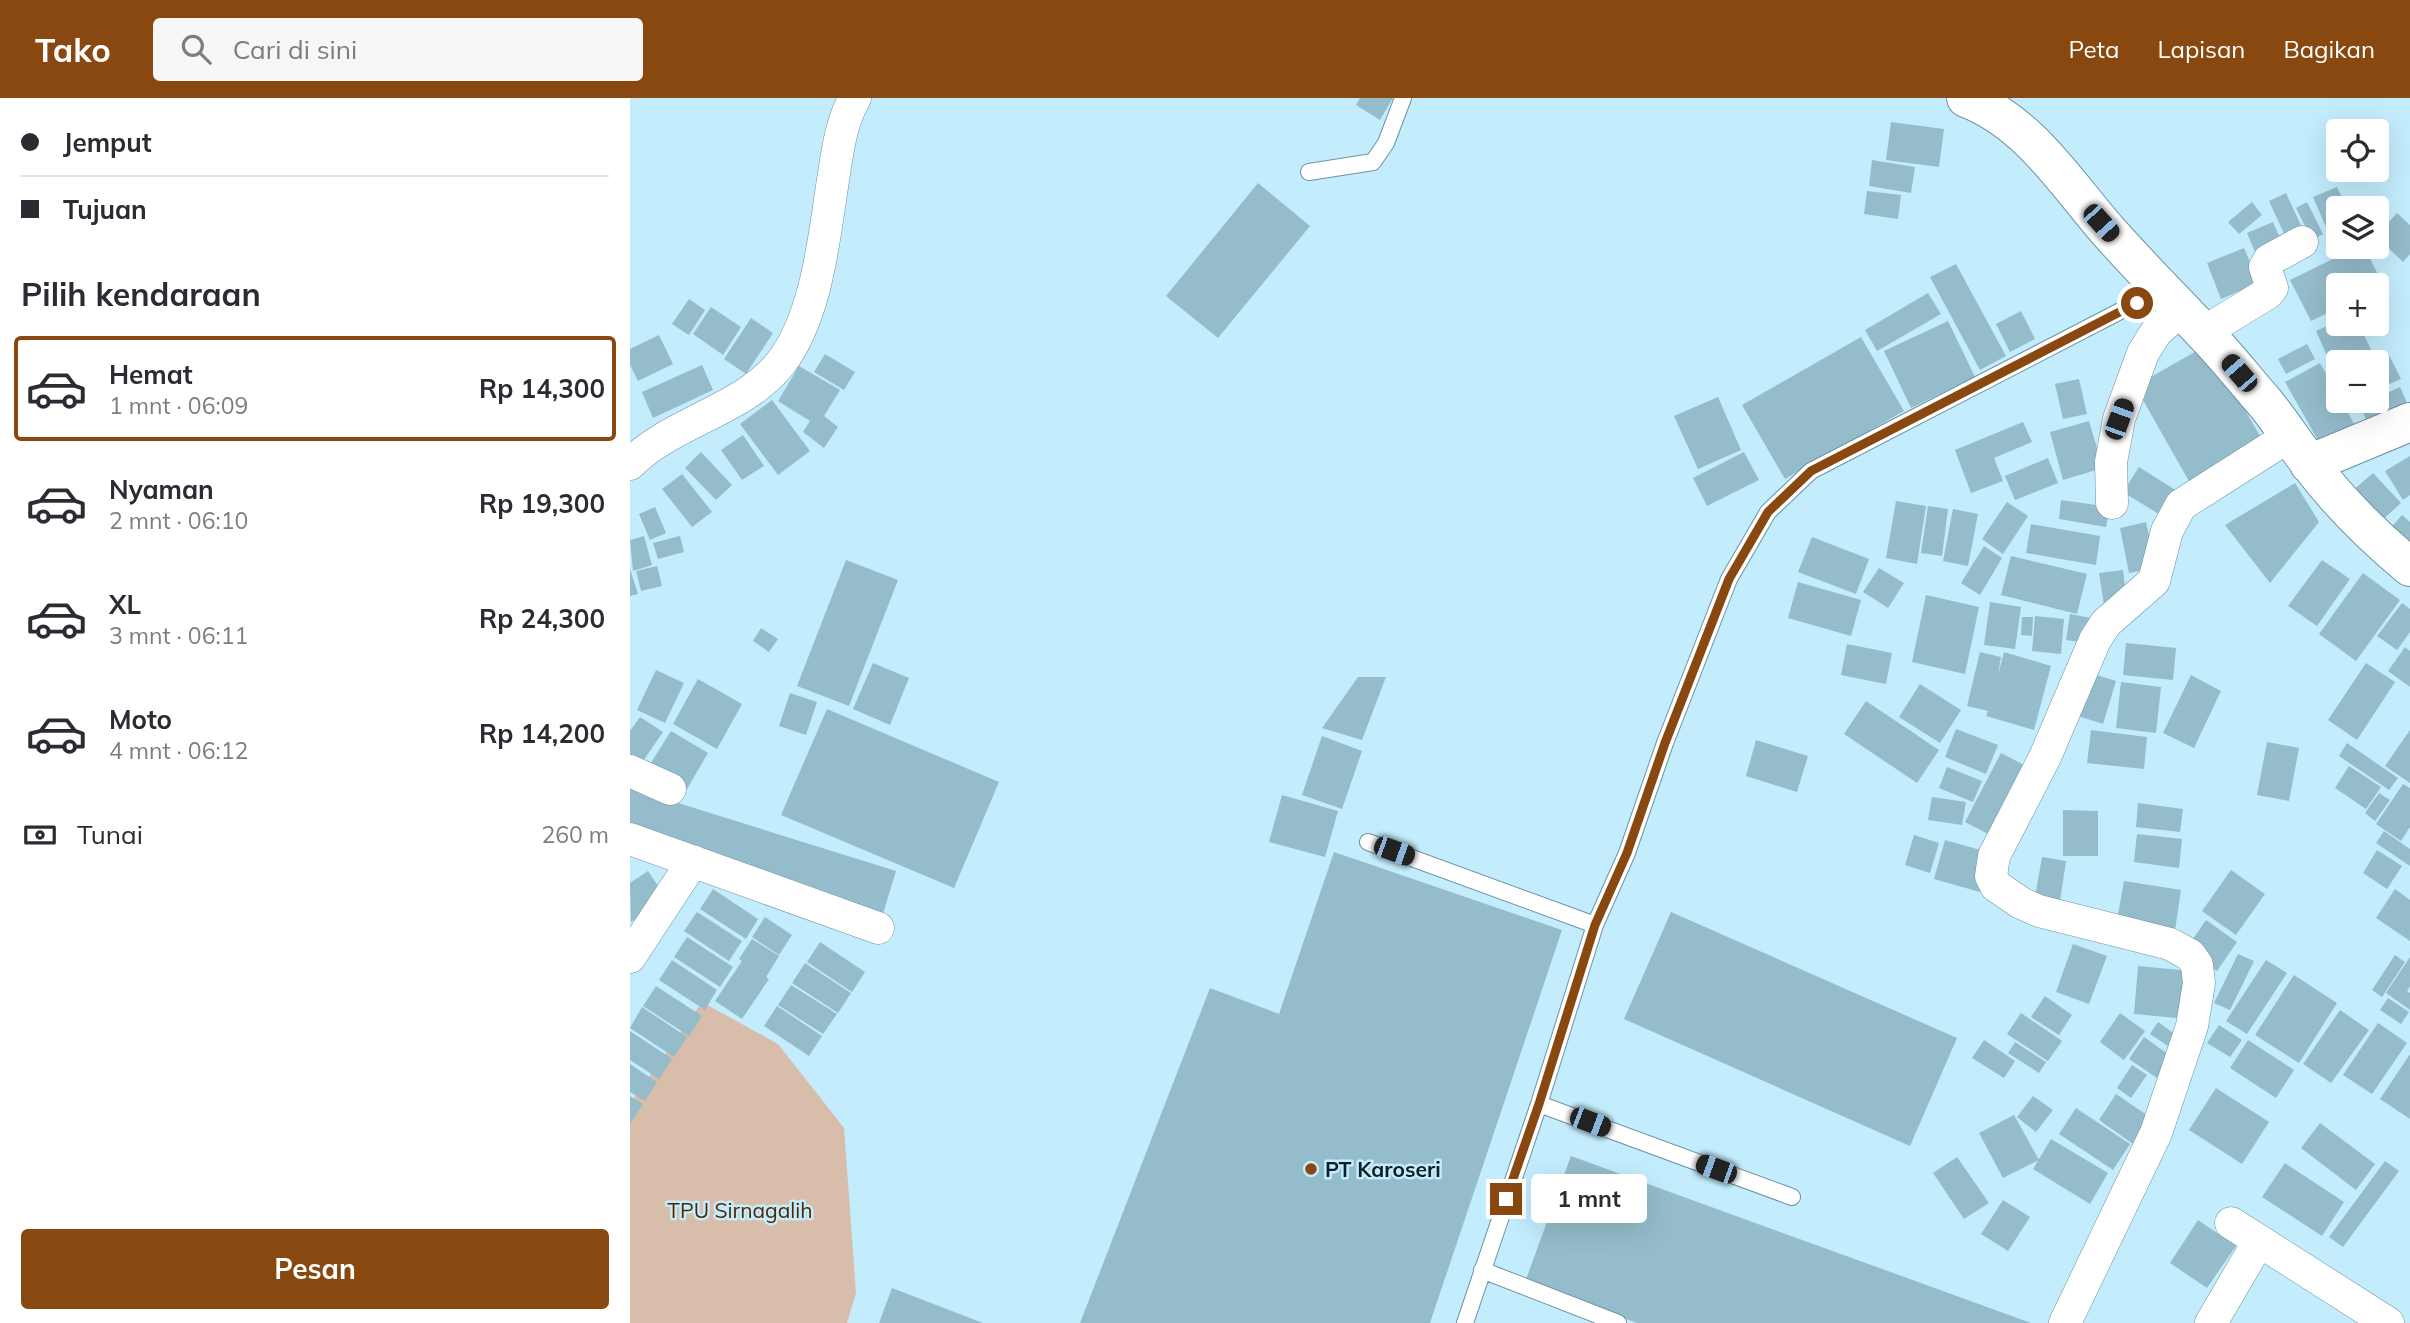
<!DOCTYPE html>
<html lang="id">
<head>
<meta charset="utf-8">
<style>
	:root { --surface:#fff; --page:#f7f7f7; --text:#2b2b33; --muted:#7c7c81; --line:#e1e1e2; --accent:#884810 }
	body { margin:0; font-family:Mulish,sans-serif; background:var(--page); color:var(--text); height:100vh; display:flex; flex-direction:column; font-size:26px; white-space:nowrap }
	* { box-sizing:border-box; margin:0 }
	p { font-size:23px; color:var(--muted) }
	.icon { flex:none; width:38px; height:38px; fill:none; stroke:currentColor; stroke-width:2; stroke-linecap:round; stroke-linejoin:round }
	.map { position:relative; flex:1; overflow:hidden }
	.sheet { display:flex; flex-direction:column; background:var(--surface); width:630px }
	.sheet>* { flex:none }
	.hud { display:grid; align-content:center; height:154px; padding:0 21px; background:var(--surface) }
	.buttons { position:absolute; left:1696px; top:21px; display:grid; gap:14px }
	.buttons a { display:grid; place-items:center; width:63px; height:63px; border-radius:7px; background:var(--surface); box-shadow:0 7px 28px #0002; font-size:35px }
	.end { position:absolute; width:32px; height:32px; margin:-16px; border:9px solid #884810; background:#fff; box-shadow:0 0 0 4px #fff }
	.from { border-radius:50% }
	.bubble { position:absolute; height:49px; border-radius:7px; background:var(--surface); box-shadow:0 7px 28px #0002; font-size:23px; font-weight:700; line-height:49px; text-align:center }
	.car { position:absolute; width:21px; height:42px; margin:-21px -10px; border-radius:9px; box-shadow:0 0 5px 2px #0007; background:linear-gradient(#222 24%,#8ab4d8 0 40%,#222 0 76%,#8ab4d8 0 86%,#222 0) }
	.hud b { display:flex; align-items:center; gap:24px; height:66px; font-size:26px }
	.hud b+b { border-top:2px solid var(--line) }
	.hud i { width:18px; height:18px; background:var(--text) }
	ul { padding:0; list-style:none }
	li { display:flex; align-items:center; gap:21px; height:105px; margin:0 14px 10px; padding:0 7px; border:4px solid transparent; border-radius:7px }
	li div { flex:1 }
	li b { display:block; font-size:26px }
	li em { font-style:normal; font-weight:700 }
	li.current { border-color:var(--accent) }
	li>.icon { width:63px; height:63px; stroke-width:1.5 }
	h2 { padding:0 21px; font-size:32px; line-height:84px }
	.pay { display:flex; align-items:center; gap:18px; height:77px; padding:0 21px; font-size:26px }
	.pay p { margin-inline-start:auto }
	.button { display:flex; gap:14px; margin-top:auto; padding:14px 21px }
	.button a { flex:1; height:80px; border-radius:7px; background:var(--accent); color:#fff; font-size:28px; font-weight:700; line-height:80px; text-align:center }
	header { display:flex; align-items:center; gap:42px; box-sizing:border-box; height:98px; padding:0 35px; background:var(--accent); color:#fff }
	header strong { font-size:33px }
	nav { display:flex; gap:38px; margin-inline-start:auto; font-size:24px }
	.search { width:490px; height:63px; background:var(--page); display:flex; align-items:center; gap:18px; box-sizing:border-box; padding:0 24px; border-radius:7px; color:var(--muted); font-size:26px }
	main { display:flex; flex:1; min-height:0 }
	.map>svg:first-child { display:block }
	.green { fill:#d8bdab }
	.building { fill:#95bccb }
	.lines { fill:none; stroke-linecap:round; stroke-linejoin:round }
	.lane-casing { stroke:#6d93a1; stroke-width:18 }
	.street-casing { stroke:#6d93a1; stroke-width:33 }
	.secondary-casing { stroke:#6d93a1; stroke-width:40 }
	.lane { stroke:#fff; stroke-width:16 }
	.street { stroke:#fff; stroke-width:32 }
	.secondary { stroke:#fff; stroke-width:38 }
	.route { stroke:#884810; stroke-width:9 }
	.poi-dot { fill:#884810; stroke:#c3ecfc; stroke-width:2.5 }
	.labels { text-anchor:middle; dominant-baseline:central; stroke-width:5; stroke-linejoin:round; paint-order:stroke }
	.poi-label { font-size:21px; font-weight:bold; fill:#0f1e24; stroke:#c3ecfc; text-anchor:start }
	.park-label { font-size:21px; fill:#532600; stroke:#c3ecfc }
</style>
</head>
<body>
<header>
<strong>Tako</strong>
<div class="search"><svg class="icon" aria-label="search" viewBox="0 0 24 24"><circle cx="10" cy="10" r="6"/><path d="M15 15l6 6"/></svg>Cari di sini</div>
<nav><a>Peta</a><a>Lapisan</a><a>Bagikan</a></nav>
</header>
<main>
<section class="sheet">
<div class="hud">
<b><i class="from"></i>Jemput</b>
<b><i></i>Tujuan</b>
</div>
<h2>Pilih kendaraan</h2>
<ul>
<li class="current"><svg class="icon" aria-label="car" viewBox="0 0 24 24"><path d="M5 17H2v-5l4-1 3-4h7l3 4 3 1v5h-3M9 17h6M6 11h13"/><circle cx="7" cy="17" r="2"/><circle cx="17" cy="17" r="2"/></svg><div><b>Hemat</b><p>1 mnt · 06:09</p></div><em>Rp 14,300</em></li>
<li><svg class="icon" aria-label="car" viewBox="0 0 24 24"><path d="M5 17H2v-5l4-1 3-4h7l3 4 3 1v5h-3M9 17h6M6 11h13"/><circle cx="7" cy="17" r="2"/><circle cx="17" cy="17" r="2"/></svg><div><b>Nyaman</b><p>2 mnt · 06:10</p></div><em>Rp 19,300</em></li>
<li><svg class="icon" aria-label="car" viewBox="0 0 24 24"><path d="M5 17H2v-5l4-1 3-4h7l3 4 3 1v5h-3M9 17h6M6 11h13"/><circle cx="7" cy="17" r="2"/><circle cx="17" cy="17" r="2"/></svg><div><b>XL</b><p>3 mnt · 06:11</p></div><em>Rp 24,300</em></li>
<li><svg class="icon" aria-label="car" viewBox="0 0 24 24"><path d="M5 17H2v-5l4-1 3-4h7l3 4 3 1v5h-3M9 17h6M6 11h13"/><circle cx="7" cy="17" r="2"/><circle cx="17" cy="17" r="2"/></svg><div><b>Moto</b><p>4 mnt · 06:12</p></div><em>Rp 14,200</em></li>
</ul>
<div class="pay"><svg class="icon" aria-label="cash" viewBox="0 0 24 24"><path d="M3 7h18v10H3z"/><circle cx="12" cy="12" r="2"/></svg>Tunai<p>260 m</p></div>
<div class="button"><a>Pesan</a></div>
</section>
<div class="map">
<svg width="1780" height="1225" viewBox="0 0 1780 1225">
	<rect width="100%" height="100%" fill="#c3ecfc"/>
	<path class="green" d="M 72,904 L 148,946 L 214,1030 L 226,1195 L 217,1225 L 0,1225 L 0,1006 Z"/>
	<path class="building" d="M 730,0 L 763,0 L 750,22 L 726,7 Z
		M 1261,24 L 1314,31 L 1309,69 L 1256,62 Z
		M 1242,62 L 1285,69 L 1281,95 L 1239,88 Z
		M 628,85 L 680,128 L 588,240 L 536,198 Z
		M 1707,89 L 1717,110 L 1708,110 L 1708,141 L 1702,143 L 1683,99 Z
		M 1237,93 L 1271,97 L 1268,121 L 1234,116 Z
		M 1656,95 L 1674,134 L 1657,142 L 1639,103 Z
		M 1622,104 L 1632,117 L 1609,136 L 1598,124 Z
		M 1677,104 L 1693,136 L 1682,142 L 1666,110 Z
		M 1767,115 L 1780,127 L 1780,156 L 1773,164 L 1746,138 Z
		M 1643,124 L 1654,149 L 1628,161 L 1617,135 Z
		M 1727,149 L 1734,149 L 1754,188 L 1746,191 L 1746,187 L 1708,187 L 1708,210 L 1681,223 L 1660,182 Z
		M 1614,150 L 1629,185 L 1591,201 L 1577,165 Z
		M 1326,166 L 1376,258 L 1350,272 L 1300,179 Z
		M 1298,195 L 1311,216 L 1247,253 L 1235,232 Z
		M 59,201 L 75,212 L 59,237 L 42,226 Z
		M 81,209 L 111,229 L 93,257 L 63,236 Z
		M 1391,213 L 1405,241 L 1380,254 L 1366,226 Z
		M 121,220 L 143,235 L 116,276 L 94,261 Z
		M 1318,223 L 1345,279 L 1281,310 L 1254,253 Z
		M 1708,223 L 1708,226 L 1729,226 L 1742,254 L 1718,264 L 1708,264 L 1708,269 L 1703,271 L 1686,233 Z
		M 29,237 L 43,266 L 8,283 L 0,267 L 0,251 Z
		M 1231,239 L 1274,313 L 1155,381 L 1112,307 Z
		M 1677,246 L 1685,261 L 1656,276 L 1648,261 Z
		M 1577,247 L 1633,343 L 1560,385 L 1505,288 Z
		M 1758,255 L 1771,281 L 1746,292 L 1746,264 L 1736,264 Z
		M 195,256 L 225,274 L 214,292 L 184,274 Z
		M 1690,265 L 1708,297 L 1708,303 L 1711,303 L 1725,327 L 1690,346 L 1655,284 Z
		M 72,267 L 83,292 L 23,320 L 12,294 Z
		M 169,268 L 210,292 L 194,318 L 208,329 L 194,350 L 173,334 L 180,323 L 148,303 Z
		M 1449,281 L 1457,316 L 1433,321 L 1425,286 Z
		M 1770,289 L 1778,307 L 1737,324 L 1730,307 L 1746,303 L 1746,300 Z
		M 1088,299 L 1111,352 L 1068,371 L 1044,318 Z
		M 142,302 L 180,353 L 148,377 L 110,326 Z
		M 1459,323 L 1473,370 L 1433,382 L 1420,334 Z
		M 1393,324 L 1402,344 L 1364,360 L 1373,383 L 1341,395 L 1325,352 Z
		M 113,337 L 134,368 L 112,382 L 91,352 Z
		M 71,354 L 102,387 L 86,402 L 55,370 Z
		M 1114,354 L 1129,382 L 1077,408 L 1063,380 Z
		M 1780,358 L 1780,397 L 1773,402 L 1755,373 Z
		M 1418,360 L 1428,385 L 1385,402 L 1375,378 Z
		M 1509,369 L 1555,398 L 1540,423 L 1493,394 Z
		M 1743,375 L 1771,405 L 1749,425 L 1721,394 Z
		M 52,376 L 82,414 L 62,429 L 32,391 Z
		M 1665,385 L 1689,424 L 1640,485 L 1595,427 Z
		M 1431,402 L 1480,409 L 1476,429 L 1429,421 Z
		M 1266,403 L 1296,408 L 1287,466 L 1256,460 Z
		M 1377,404 L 1398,418 L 1373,456 L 1352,441 Z
		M 1298,408 L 1318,411 L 1312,458 L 1291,455 Z
		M 25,409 L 36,435 L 20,442 L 9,416 Z
		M 1323,411 L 1348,416 L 1338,468 L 1313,463 Z
		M 1772,417 L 1780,424 L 1780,455 L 1757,434 Z
		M 1516,424 L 1526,470 L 1499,475 L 1490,430 Z
		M 1401,426 L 1470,438 L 1466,467 L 1396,455 Z
		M 14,438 L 22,467 L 3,473 L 0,442 Z
		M 50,438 L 54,454 L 28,461 L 23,445 Z
		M 1182,439 L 1239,461 L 1226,496 L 1168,474 Z
		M 1354,448 L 1372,460 L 1350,497 L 1331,485 Z
		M 1381,458 L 1457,476 L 1447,516 L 1371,497 Z
		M 216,462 L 268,482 L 219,608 L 167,588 Z
		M 1692,462 L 1720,481 L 1687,528 L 1658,508 Z
		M 27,468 L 32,488 L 11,493 L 6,473 Z
		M 1249,470 L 1274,485 L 1258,510 L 1233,494 Z
		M 0,471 L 8,496 L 0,498 Z
		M 1493,472 L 1497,505 L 1474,507 L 1469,475 Z
		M 1733,475 L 1770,502 L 1726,563 L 1689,536 Z
		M 1168,484 L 1231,502 L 1221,538 L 1158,520 Z
		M 1296,497 L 1349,509 L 1335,576 L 1282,564 Z
		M 1360,504 L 1391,509 L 1385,551 L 1354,547 Z
		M 1772,505 L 1780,511 L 1780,534 L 1767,552 L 1747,538 Z
		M 1440,516 L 1466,521 L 1462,546 L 1436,542 Z
		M 1405,518 L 1434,521 L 1431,556 L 1402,553 Z
		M 1392,519 L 1403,519 L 1402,538 L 1391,537 Z
		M 131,530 L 148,541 L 139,554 L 123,543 Z
		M 1496,545 L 1546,550 L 1543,582 L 1493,577 Z
		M 1217,546 L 1262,555 L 1256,586 L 1211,577 Z
		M 1775,549 L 1780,553 L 1780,589 L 1758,573 Z
		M 1350,554 L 1371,559 L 1368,577 L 1374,554 L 1421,568 L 1404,632 L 1356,618 L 1358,613 L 1337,608 Z
		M 243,565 L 279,580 L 260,627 L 223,611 Z
		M 1736,565 L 1765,584 L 1727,642 L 1698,622 Z
		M 26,572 L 54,585 L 35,625 L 7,612 Z
		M 1457,574 L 1486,583 L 1473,626 L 1445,617 Z
		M 1561,577 L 1591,593 L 1564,650 L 1533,635 Z
		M 728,579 L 756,579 L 732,642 L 692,630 Z
		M 68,581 L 112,606 L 87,651 L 43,626 Z
		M 1491,584 L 1531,589 L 1526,635 L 1486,630 Z
		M 1290,586 L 1331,612 L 1310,645 L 1269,619 Z
		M 160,595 L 187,604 L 176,637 L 149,628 Z
		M 1236,603 L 1309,652 L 1287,685 L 1214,636 Z
		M 197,611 L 369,684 L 324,790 L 151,717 Z
		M 10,619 L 33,634 L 9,669 L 0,663 L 0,633 Z
		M 1326,631 L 1368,647 L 1356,676 L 1315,659 Z
		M 1461,632 L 1517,639 L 1514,671 L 1457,665 Z
		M 1780,632 L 1780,685 L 1755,668 Z
		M 41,633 L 78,655 L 57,691 L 19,668 Z
		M 692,638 L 732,653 L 712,711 L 672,697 Z
		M 1126,642 L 1178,658 L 1167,694 L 1116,678 Z
		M 1637,644 L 1669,650 L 1659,703 L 1627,697 Z
		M 1717,645 L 1768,680 L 1759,692 L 1709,658 Z
		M 1371,655 L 1398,669 L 1362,738 L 1335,724 Z
		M 1719,668 L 1751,689 L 1736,711 L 1705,690 Z
		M 1317,669 L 1352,683 L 1343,704 L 1309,690 Z
		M 1773,686 L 1780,690 L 1780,729 L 1771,743 L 1746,726 Z
		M 0,690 L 266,773 L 252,819 L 0,738 Z
		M 1749,695 L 1760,702 L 1745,723 L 1735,715 Z
		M 652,697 L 708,713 L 695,759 L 639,744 Z
		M 1302,699 L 1336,704 L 1332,727 L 1298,722 Z
		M 1508,705 L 1553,711 L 1550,734 L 1506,729 Z
		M 1433,712 L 1468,713 L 1468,758 L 1433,758 Z
		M 1754,733 L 1780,751 L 1780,768 L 1746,745 Z
		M 1507,736 L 1552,741 L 1549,770 L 1504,764 Z
		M 1284,737 L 1309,745 L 1300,775 L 1275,767 Z
		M 1315,742 L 1361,755 L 1350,794 L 1304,781 Z
		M 1747,752 L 1772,768 L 1757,791 L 1733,775 Z
		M 704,754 L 932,832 L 800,1225 L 450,1225 L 580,890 L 649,916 Z
		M 1412,759 L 1436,763 L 1430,803 L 1405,799 Z
		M 1601,772 L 1635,796 L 1606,837 L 1572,813 Z
		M 18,773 L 37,801 L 1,824 L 0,785 Z
		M 1494,783 L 1551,792 L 1545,832 L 1487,822 Z
		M 83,791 L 128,821 L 116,841 L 70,811 Z
		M 1765,791 L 1780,802 L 1780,843 L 1746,820 Z
		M 67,814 L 112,843 L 99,863 L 54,833 Z
		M 1041,814 L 1327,940 L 1280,1048 L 994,921 Z
		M 135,819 L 162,837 L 149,857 L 122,839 Z
		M 1576,822 L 1607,844 L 1587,873 L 1556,851 Z
		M 57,839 L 103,869 L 90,889 L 44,859 Z
		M 122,841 L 149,858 L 136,879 L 139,881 L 112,921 L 85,903 L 112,863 L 109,861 Z
		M 190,844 L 235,874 L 222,894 L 177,864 Z
		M 1443,846 L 1477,858 L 1459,906 L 1426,894 Z
		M 1608,856 L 1624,863 L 1600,912 L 1584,905 Z
		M 1765,857 L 1775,864 L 1752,899 L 1742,892 Z
		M 1780,859 L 1780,888 L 1777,893 L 1780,895 L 1780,912 L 1756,895 Z
		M 42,862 L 87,892 L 75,912 L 29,882 Z
		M 1636,862 L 1657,875 L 1617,936 L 1596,923 Z
		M 175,865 L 221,895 L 208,915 L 162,885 Z
		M 1508,868 L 1561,873 L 1557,921 L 1504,916 Z
		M 1664,877 L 1707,905 L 1669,965 L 1625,937 Z
		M 161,887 L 207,916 L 193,936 L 148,907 Z
		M 26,888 L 72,918 L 59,938 L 13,908 Z
		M 1415,898 L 1442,917 L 1429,937 L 1401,919 Z
		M 1758,900 L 1779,914 L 1771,926 L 1750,912 Z
		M 147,908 L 192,938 L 179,958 L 134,928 Z
		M 12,909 L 57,939 L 44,959 L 0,930 Z
		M 1710,912 L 1739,932 L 1701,985 L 1673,966 Z
		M 1391,915 L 1432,943 L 1418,963 L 1377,936 Z
		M 1490,915 L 1515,933 L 1494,962 L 1470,944 Z
		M 1528,924 L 1549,939 L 1541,950 L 1520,936 Z
		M 1748,925 L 1777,945 L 1742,996 L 1713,977 Z
		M 1589,927 L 1612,942 L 1600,959 L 1577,945 Z
		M 0,933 L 42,961 L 29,981 L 0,962 Z
		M 1514,939 L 1542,959 L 1527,980 L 1499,961 Z
		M 1354,942 L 1385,963 L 1374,980 L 1342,960 Z
		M 1618,942 L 1664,972 L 1646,1000 L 1600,970 Z
		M 1385,944 L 1416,964 L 1409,975 L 1378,955 Z
		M 1780,956 L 1780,1021 L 1750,1001 Z
		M 0,966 L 27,984 L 15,1003 L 0,994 Z
		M 1502,967 L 1517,977 L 1501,1000 L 1487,990 Z
		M 1586,990 L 1639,1024 L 1612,1066 L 1559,1032 Z
		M 1486,996 L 1524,1022 L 1506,1048 L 1469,1022 Z
		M 0,998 L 13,1006 L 0,1026 Z
		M 1403,998 L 1423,1012 L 1406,1034 L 1387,1019 Z
		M 1446,1010 L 1500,1046 L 1483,1072 L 1429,1036 Z
		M 1384,1017 L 1409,1062 L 1373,1080 L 1349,1035 Z
		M 1690,1025 L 1745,1066 L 1726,1092 L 1671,1050 Z
		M 1421,1041 L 1478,1075 L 1460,1106 L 1403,1071 Z
		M 941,1058 L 1401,1225 L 1007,1225 L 895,1184 Z
		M 1327,1059 L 1359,1105 L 1334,1121 L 1303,1075 Z
		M 1755,1063 L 1769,1073 L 1713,1149 L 1699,1139 Z
		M 1655,1065 L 1714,1104 L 1692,1138 L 1632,1099 Z
		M 1373,1102 L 1400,1119 L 1378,1153 L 1351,1136 Z
		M 1568,1122 L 1606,1148 L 1577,1190 L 1540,1165 Z
		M 262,1190 L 353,1225 L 249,1225 Z"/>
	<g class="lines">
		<g class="lane-casing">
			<path id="lane" d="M 679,74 L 743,64 L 756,45 L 773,0
				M 738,744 L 965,827
				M 909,1006 L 1162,1099
				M 852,1172 L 988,1225
				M 835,1225 L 909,1006 L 965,827 L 997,755 L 1035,645 L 1099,481 L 1138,414 L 1181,373 L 1531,192"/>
		</g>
		<g class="street-casing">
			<path id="street" d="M 1574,234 L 1638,195 L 1642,190 L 1635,169 L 1639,162 L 1672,144
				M 0,366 C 43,323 112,313 150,266 C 187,219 194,140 203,82 C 207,56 211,23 225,0
				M 1482,405 L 1481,364 L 1489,321 L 1513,255 L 1526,234 L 1551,212
				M 0,673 L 40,691
				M 0,741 L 248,830
				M 0,859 L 63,763
				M 1601,1125 L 1758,1225
				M 1435,1225 L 1526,1035 L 1562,928 L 1569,885 L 1567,867 L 1560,857 L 1540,846 L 1409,813 L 1391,805 L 1366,788 L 1361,778 L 1364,758 L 1415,659 L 1465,542 L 1476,525 L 1524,483 L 1537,433 L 1551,407 L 1661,337
				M 1581,1225 L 1629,1143"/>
		</g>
		<g class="secondary-casing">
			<path id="secondary" d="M 1336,0 C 1399,24 1436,85 1478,133 C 1509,168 1541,200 1573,234 C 1595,256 1615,282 1636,306 C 1652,326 1665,346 1680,366 C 1709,405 1743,438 1780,469
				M 1679,366 L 1780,324"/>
		</g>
		<use href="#lane" class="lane"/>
		<use href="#street" class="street"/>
		<use href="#secondary" class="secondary"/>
	</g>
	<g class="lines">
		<path class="route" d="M 876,1101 L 909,1006 L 965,827 L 997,755 L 1035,645 L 1099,481 L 1138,414 L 1181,373 L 1507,205"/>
	</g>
	<circle class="poi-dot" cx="681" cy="1071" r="7"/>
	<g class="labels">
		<g class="poi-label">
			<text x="695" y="1071">PT Karoseri</text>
		</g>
		<g class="park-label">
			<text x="110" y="1112">TPU Sirnagalih</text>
		</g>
	</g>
</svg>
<div class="buttons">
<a><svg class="icon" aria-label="locate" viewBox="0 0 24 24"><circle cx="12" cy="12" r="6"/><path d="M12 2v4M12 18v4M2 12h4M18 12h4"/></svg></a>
<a><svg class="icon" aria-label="layers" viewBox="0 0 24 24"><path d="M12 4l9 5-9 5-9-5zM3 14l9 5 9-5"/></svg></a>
<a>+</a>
<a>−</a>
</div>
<i class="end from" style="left:1507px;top:205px"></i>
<i class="end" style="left:876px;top:1101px"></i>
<div class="bubble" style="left:901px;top:1076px;width:116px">1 mnt</div>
<i class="car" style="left:1471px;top:125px;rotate:138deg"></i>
<i class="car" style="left:1609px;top:275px;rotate:319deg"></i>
<i class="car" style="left:1489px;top:321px;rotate:20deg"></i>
<i class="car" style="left:764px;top:753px;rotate:110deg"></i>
<i class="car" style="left:960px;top:1024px;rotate:111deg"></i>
<i class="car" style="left:1086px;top:1071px;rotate:290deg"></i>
</div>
</main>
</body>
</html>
